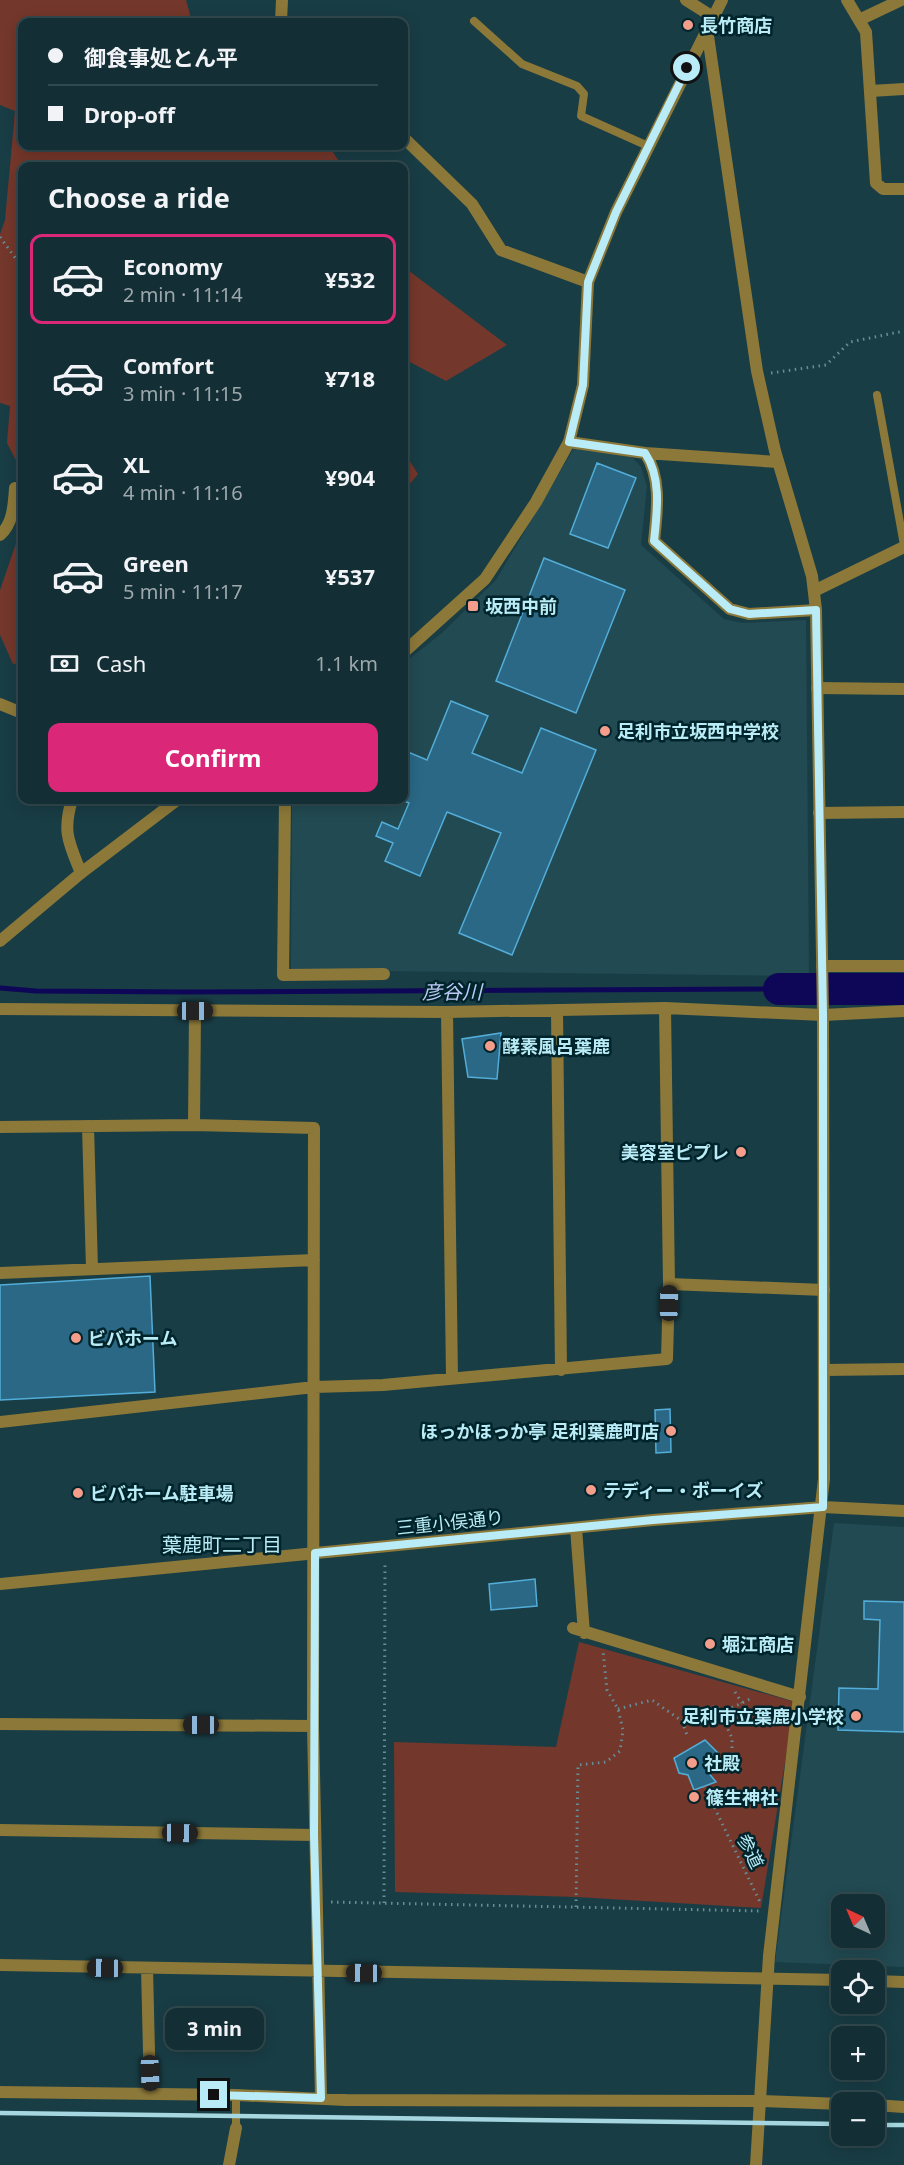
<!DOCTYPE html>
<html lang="en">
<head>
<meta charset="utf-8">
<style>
	:root { --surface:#132e34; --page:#203a40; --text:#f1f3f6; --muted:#9da8ac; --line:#324a4f; --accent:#db2777 }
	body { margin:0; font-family:"Noto Sans","Noto Sans JP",sans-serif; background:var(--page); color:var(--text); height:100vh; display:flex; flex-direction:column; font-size:22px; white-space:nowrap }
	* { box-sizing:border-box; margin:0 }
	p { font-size:20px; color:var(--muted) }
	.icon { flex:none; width:33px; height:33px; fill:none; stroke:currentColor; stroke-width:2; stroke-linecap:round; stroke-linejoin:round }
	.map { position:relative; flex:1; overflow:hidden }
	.sheet { position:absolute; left:18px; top:162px; width:390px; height:642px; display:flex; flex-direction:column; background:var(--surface); border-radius:12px; box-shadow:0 3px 15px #0003,0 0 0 2px var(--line) }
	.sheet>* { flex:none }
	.guide { position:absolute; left:18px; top:18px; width:390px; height:132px; border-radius:12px; box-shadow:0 3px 15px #0003,0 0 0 2px var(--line); display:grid; align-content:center; height:132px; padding:0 30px; background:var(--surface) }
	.needle { width:39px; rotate:316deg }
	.fabs { position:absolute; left:831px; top:1894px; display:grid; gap:12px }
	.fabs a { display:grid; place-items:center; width:54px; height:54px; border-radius:12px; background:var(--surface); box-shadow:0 3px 15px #0003,0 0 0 2px var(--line); font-size:30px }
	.end { position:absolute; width:27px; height:27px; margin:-14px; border:8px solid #b9ecf6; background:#111; box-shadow:0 0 0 3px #111 }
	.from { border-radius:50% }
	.bubble { position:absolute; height:42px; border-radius:12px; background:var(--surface); box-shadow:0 3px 15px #0003,0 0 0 2px var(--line); font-size:20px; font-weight:700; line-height:42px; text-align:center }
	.car { position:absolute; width:18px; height:36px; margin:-18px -9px; border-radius:8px; box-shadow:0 0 4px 2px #0007; background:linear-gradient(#222 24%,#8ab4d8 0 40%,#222 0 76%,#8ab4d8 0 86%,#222 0) }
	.guide b { display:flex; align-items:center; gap:21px; height:57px; font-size:22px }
	.guide b+b { border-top:2px solid var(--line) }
	.guide i { width:15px; height:15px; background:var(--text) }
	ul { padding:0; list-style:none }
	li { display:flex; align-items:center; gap:18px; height:90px; margin:0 12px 9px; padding:0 18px; border:3px solid transparent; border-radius:12px }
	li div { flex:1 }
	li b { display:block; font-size:22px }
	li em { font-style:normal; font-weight:700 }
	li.on { border-color:var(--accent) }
	li>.icon { width:54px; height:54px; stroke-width:1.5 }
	h2 { padding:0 30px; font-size:27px; line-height:72px }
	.pay { display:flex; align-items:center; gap:15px; height:66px; padding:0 30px; font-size:22px }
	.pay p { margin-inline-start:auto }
	.cta { display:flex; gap:12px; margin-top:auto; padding:12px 30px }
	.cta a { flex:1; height:69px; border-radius:12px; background:var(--accent); color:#fff; font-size:24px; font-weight:700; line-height:69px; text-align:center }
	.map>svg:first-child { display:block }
	.built { fill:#224a52; fill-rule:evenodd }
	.green { fill:#74372b }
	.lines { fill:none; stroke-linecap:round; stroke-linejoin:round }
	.stream { stroke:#0e0757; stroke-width:5 }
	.river { stroke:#0e0757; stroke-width:32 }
	.building { fill:#2a6885; stroke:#53add9; stroke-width:1.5 }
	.path { stroke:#659099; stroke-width:3; stroke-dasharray:1.5 4.5; stroke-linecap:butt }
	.service { stroke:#8c7839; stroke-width:8 }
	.minor { stroke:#8c7839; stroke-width:12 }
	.tertiary { stroke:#8c7839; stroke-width:12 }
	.rail { stroke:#a6d7e1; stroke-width:4.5 }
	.route { stroke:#b9ecf6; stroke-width:8 }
	.poi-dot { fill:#f49d8b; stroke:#00242b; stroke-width:2 }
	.labels { text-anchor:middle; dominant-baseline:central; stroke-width:5; stroke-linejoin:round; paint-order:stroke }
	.poi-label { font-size:18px; font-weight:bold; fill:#b9ecf6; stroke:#00242b; text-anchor:start }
	.street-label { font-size:18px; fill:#b9ecf6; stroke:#00242b }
	.water-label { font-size:20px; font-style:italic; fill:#bdcaf7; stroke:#00242b }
	.neighbourhood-label { font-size:20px; fill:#b9ecf6; stroke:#00242b }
</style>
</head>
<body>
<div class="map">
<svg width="904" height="2165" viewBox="0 0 904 2165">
	<rect width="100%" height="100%" fill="#193d45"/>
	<path class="built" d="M 574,448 L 632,457 L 641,467 L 647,486 L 641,545 L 724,619 L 742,623 L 806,620 L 809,976 L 291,970 L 292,800 L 404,800 L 404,663 L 442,633 L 496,580 Z
		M 834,1523 L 904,1527 L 904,1967 L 775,1962 ZM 842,1905 L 874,1905 L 874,1938 L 842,1938 Z"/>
	<path class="green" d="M 0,0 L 186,0 L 192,22 L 22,22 L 22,146 L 329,146 L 342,166 L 22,166 L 22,472 L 7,443 L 10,406 L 0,403 L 0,234 L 5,220 L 15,111 L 0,105 Z
		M 404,267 L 507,345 L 446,381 L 404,359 Z
		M 404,452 L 418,474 L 404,491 Z
		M 22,526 L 22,663 L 13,664 L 0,635 L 0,590 Z
		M 579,1642 L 795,1702 L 761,1908 L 576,1897 L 395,1892 L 394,1742 L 556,1747 Z"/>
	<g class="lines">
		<path class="stream" d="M 0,988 L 36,991 L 187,992 L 779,989"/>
		<path class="river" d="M 779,989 L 904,989"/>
	</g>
	<path class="building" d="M 597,463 L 636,478 L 608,548 L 570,534 Z
		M 544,558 L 625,590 L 576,713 L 496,681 Z
		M 451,701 L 488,716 L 472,753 L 522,773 L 541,728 L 596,750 L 512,955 L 459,933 L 501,833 L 447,812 L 420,876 L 385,861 L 393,843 L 376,836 L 382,822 L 398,829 L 409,803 L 404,801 L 404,762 L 408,752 L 427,760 Z
		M 501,1033 L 497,1079 L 468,1077 L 462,1039 Z
		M 150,1276 L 155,1392 L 0,1400 L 0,1285 Z
		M 670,1409 L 671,1452 L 656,1453 L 655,1410 Z
		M 535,1579 L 537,1606 L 491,1610 L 489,1584 Z
		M 864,1601 L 904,1602 L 904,1732 L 838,1730 L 839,1688 L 878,1689 L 880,1620 L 864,1619 Z
		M 705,1740 L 719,1754 L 704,1767 L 716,1782 L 694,1790 L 688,1775 L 679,1773 L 674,1758 Z"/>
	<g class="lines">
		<path class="path" d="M 0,237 L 22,267
			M 771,373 L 826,365 L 850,342 L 904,331
			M 735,1692 L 742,1703
			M 618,1709 L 652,1700 L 682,1721 L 688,1738
			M 721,1713 L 752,1698
			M 682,1721 L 692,1710 L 717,1706 L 732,1738 L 732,1761
			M 704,1786 L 760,1902
			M 331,1902 L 759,1911
			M 384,1903 L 385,1562
			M 576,1907 L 578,1765 L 606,1762 L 620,1751 L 623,1730 L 618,1709 L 607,1690 L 603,1651"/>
		<path class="service" d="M 474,21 L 522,64 L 577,86 L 584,94 L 581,116 L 648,146
			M 877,395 L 904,545
			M 236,2128 L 236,2095"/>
		<path class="minor" d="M 686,0 L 713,17
			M 847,0 L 866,32 L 876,183 L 883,189 L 904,189
			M 859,20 L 901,0
			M 281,22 L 282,0
			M 871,91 L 904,89
			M 404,138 L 472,204 L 501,250 L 588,282
			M 569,442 L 645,453 C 662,478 657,512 654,541 L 730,609 L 749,614 L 816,610
			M 645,453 L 778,462
			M 0,535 C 13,524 14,504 15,488
			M 814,591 L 904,547
			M 817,688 L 904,689
			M 0,704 L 22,713
			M 72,800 C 62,832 69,843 81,873
			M 285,800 L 283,975 L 384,974
			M 819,813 L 904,812
			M 822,966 L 904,966
			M 0,1009 L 447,1012 L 665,1008 L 823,1015 L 904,1011
			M 557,1010 L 561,1370
			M 447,1012 L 452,1378
			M 194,1125 L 195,1011
			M 88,1126 L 92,1269
			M 0,1127 L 194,1125 L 314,1128 L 313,1726 L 321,2098
			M 0,1273 L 314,1260
			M 669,1284 L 824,1290
			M 824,1370 L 904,1369
			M 0,1422 L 314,1387 L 383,1385 L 667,1359 L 669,1284 L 665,1008
			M 576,1528 L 584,1633
			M 573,1628 L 800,1697
			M 0,1724 L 313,1726
			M 0,1830 L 314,1835
			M 0,1965 L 842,1980
			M 147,1968 L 150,2094
			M 874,1981 L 904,1982
			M 0,2092 L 236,2095 L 346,2100 L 761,2101 L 842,2104
			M 874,2105 L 904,2107
			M 229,2165 L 236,2128"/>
		<path class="tertiary" d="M 707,29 L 757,371 L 775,451 L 812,576 L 816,610 L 823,1015 L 824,1479 L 769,1956 L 756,2165
			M 404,652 L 485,579 L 536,502 L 569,442 L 583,385 L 588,282 L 616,212 L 722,0
			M 0,941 L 81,873 L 177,800
			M 0,1584 L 653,1520 L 823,1507 L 904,1511"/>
		<path class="rail" d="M 0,2113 L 842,2124
			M 874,2125 L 904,2125"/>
	</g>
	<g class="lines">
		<path class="route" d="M 214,2095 L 321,2098 L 314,1835 L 315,1553 L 653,1520 L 823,1507 L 823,1015 L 816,610 L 749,614 L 730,609 L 654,541 C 657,512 662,478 645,453 L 569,442 L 583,385 L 588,282 L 616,212 L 687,68"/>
	</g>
	<g class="poi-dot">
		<circle cx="688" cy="25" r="6"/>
		<rect x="467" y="600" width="12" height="12" rx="3"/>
		<circle cx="605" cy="731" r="6"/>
		<circle cx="490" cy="1046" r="6"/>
		<circle cx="741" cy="1152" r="6"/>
		<circle cx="76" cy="1338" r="6"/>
		<circle cx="671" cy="1431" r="6"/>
		<circle cx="591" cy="1490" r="6"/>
		<circle cx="78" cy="1493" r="6"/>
		<circle cx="710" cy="1644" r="6"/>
		<circle cx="856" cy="1716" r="6"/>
		<circle cx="692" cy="1763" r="6"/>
		<circle cx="694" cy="1797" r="6"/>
	</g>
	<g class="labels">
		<g class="poi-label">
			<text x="700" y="25">長竹商店</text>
			<text x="485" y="606">坂西中前</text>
			<text x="617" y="731">足利市立坂西中学校</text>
			<text x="502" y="1046">酵素風呂葉鹿</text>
			<text x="729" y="1152" text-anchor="end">美容室ピプレ</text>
			<text x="88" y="1338">ビバホーム</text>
			<text x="659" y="1431" text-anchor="end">ほっかほっか亭 足利葉鹿町店</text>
			<text x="603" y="1490">テディー・ボーイズ</text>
			<text x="90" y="1493">ビバホーム駐車場</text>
			<text x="722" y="1644">堀江商店</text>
			<text x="844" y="1716" text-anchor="end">足利市立葉鹿小学校</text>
			<text x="704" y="1763">社殿</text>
			<text x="706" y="1797">篠生神社</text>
		</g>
		<g class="street-label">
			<text transform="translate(450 1522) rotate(-6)">三重小俣通り</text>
			<text transform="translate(751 1851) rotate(64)">参道</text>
		</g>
		<g class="water-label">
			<text x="452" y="991">彦谷川</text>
		</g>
		<g class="neighbourhood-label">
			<text x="222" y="1544">葉鹿町二丁目</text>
		</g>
	</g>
</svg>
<div class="fabs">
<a><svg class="needle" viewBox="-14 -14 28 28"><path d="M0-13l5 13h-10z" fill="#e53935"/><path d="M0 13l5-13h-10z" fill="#9da8ac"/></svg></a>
<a><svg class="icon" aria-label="locate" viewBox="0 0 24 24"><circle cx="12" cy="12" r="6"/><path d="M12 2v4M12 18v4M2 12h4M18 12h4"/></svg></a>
<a>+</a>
<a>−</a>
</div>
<i class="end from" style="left:687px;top:68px"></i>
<i class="end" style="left:214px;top:2095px"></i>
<div class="bubble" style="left:165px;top:2008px;width:99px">3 min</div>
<i class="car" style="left:195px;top:1011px;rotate:90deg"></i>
<i class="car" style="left:669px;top:1303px;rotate:1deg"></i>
<i class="car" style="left:201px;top:1725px;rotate:270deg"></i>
<i class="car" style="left:180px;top:1833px;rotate:91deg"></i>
<i class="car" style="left:105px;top:1968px;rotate:271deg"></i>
<i class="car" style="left:364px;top:1973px;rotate:271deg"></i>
<i class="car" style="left:150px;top:2073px;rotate:178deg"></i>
<div class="guide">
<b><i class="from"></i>御食事処とん平</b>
<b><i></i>Drop-off</b>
</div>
<section class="sheet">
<h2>Choose a ride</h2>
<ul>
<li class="on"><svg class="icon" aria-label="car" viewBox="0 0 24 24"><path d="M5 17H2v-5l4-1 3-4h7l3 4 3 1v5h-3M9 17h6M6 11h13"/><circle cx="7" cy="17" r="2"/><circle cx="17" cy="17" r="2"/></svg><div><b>Economy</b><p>2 min · 11:14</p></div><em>¥532</em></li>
<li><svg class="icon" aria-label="car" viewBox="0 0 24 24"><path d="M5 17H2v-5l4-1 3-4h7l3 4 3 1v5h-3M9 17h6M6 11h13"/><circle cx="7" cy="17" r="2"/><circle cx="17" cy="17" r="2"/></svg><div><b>Comfort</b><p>3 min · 11:15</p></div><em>¥718</em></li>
<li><svg class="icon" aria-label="car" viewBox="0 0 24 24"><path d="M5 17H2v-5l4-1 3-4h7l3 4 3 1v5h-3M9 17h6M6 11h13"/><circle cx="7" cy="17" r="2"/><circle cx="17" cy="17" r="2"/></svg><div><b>XL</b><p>4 min · 11:16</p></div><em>¥904</em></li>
<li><svg class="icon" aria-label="car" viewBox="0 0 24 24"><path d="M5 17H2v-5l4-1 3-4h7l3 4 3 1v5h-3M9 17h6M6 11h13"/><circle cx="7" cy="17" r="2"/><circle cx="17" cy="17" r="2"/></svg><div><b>Green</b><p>5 min · 11:17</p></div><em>¥537</em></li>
</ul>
<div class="pay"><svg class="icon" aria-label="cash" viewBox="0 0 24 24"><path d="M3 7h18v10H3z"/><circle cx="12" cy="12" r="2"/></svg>Cash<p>1.1 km</p></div>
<div class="cta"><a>Confirm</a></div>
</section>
</div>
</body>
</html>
